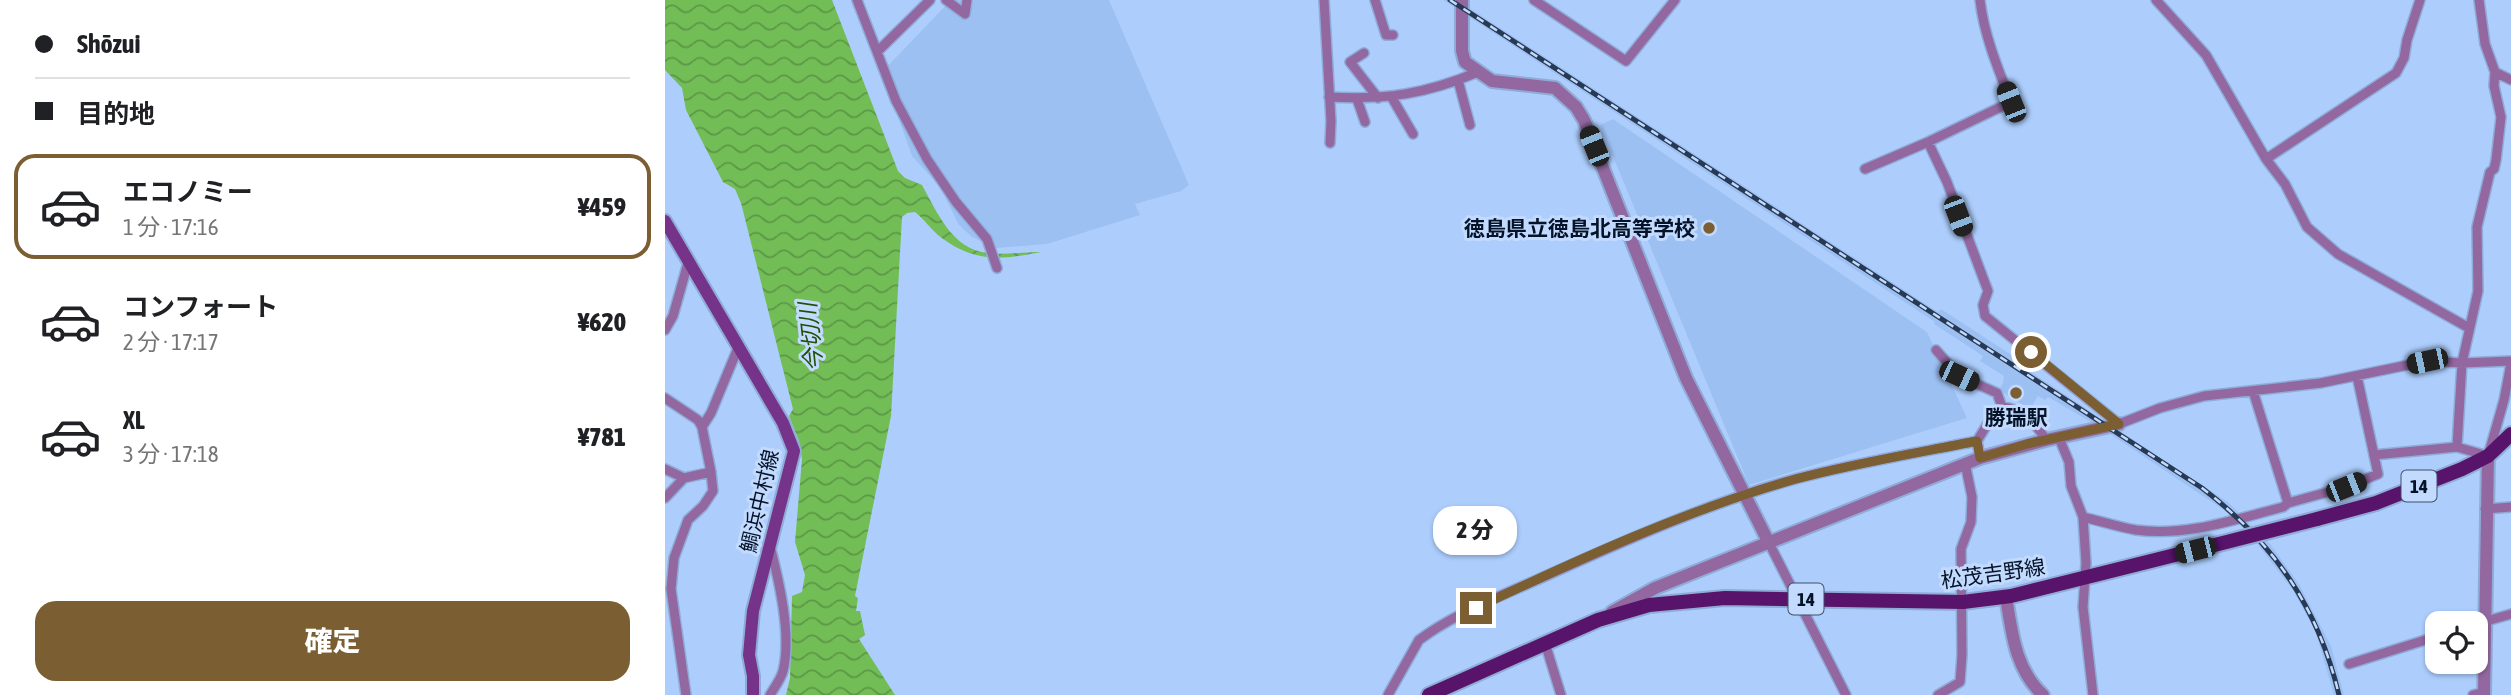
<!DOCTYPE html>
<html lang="ja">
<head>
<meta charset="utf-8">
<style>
	:root { --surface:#fff; --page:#f6f6f6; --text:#202124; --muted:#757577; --line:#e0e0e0; --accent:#7b5e31 }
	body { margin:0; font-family:"Asap Condensed","Noto Sans JP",sans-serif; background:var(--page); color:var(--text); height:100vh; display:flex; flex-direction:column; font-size:26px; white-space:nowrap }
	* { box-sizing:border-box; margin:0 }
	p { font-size:23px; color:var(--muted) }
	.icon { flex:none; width:38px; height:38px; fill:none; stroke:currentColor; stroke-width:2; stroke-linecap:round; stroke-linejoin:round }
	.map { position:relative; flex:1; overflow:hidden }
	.sheet { display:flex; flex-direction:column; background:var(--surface); width:665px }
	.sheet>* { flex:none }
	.banner { display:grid; align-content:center; height:154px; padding:0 35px; background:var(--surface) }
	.buttons { position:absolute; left:1760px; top:611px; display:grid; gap:14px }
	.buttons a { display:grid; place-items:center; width:63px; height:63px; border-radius:14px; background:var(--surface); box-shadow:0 2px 5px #0004; font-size:35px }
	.end { position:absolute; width:32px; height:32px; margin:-16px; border:9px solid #7b5e31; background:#fff; box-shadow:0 0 0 4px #fff }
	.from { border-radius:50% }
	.bubble { position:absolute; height:49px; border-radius:21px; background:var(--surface); box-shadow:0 2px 5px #0004; font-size:23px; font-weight:800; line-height:49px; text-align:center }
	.car { position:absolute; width:21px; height:42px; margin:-21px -10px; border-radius:9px; box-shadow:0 0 5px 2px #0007; background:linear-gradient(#222 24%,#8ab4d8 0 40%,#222 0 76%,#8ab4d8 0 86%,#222 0) }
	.banner b { display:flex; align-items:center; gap:24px; height:66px; font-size:26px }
	.banner b+b { border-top:2px solid var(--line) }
	.banner i { width:18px; height:18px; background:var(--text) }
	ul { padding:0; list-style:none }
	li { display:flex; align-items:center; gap:21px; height:105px; margin:0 14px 10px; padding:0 21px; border:4px solid transparent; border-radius:21px }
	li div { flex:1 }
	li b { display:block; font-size:26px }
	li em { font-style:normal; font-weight:800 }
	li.current { border-color:var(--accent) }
	li>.icon { width:63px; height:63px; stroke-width:1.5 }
	.action { display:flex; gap:14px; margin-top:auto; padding:14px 35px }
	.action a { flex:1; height:80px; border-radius:21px; background:var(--accent); color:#fff; font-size:28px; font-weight:800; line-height:80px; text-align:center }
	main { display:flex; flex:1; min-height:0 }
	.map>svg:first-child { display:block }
	.built { fill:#9dc0f3 }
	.water { fill:url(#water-waves) }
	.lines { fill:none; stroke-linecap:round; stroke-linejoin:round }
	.minor-casing { stroke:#8facd7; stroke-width:12 }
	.tertiary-casing { stroke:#8facd7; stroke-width:16 }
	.secondary-casing { stroke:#8facd7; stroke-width:16 }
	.primary-casing { stroke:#8facd7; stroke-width:18 }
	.minor { stroke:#9368a1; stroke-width:9 }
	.tertiary { stroke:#9368a1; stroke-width:12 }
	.secondary { stroke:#753389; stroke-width:12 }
	.primary { stroke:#58136b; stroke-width:14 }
	.rail-casing { stroke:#273953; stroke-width:5 }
	.rail { stroke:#c2dafe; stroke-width:2.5; stroke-dasharray:8; stroke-linecap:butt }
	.primary-bridge-casing { stroke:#8facd7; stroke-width:18; stroke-linecap:butt }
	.primary-bridge { stroke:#58136b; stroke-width:14 }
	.route { stroke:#7b5e31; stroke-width:9 }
	.poi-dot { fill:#7b5e31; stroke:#c2dafe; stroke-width:2.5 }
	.labels { text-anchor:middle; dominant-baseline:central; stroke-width:6; stroke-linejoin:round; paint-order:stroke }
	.shield { fill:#c2dafe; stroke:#3e4f68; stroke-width:2 }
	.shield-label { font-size:19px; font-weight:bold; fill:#051328 }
	.poi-label { font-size:21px; font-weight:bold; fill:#051328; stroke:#c2dafe; text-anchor:end }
	.street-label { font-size:21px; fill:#051328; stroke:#c2dafe }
	.water-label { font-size:23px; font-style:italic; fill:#204f05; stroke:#c2dafe }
</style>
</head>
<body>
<main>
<section class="sheet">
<div class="banner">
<b><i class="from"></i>Shōzui</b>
<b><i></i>目的地</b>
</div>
<ul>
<li class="current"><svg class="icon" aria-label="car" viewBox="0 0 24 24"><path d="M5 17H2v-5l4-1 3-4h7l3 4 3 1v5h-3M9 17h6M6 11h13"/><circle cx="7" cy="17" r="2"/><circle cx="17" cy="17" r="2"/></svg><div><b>エコノミー</b><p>1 分 · 17:16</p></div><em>¥459</em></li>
<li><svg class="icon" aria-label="car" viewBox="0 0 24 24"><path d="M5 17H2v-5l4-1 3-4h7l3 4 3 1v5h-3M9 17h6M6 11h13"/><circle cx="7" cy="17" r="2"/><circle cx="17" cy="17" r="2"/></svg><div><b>コンフォート</b><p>2 分 · 17:17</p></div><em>¥620</em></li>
<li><svg class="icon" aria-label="car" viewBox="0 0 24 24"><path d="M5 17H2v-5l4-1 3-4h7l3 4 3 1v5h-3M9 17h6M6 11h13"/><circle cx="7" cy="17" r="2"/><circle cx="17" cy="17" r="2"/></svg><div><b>XL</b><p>3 分 · 17:18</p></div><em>¥781</em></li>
</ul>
<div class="action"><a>確定</a></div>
</section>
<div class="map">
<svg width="1846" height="695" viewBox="0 0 1846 695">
	<defs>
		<pattern id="water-waves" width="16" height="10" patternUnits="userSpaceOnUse" patternTransform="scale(1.75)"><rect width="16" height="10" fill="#73bd56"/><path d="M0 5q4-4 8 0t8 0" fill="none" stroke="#5c9847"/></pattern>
	</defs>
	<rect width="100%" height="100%" fill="#adcefd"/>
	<path class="built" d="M 286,0 L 444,0 L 524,185 L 516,191 L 470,204 L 475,215 L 382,244 L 331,248 L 307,237 L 294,225 L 275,187 L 247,156 L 217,72 Z
		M 778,0 L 792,0 L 1273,312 L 1276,309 L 1365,367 L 1363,370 L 1564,503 L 1605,544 L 1634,584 L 1666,646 L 1679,695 L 1669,695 L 1650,630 L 1627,589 L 1584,533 L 1559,510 L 1436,428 L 1383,397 L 1380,400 L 1373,396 L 1365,409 L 1334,390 L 1338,383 L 1339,376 L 1315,361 L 1318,356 L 1269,324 L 1270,322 Z
		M 948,119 L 1262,332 L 1302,418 L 1084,485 L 935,125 Z"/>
	<path class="water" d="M 0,0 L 167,0 L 233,171 L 240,178 L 257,185 C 272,212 287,249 322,253 C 339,255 359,252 376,252 C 335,260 308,263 273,235 C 265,228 258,218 250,212 L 242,213 L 237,217 L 226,416 L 190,596 L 193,598 L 191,611 L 195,611 L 200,635 L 194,639 L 230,695 L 121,695 L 125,678 L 127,596 L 137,592 L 140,575 L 130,542 L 137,459 L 134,441 L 124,416 L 128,409 L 76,203 L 70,189 L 58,182 L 21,110 L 17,88 L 0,70 Z"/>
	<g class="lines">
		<g class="minor-casing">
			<path id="minor" d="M 192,0 L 231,101 L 262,159 L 291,202 L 322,239 L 332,268
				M 281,0 L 300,14 L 302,0
				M 659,0 L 666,121 L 665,143
				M 710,0 L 721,35 L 728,35
				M 869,0 L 961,61 L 1010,0
				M 1491,0 L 1541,55 L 1601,159 L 1620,184 L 1642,227 L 1673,254 L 1804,328
				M 213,51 L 265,0
				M 699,53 L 685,62 L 713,98
				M 1830,72 L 1846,80
				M 793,80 L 805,125
				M 726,96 L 748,134
				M 664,97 C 721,100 761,94 813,72
				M 692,99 L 700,122
				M 1263,142 L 1282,182 L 1323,291 L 1318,305 L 1320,316 L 1454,424 L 1495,408 L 1539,396 L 1656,383 L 1762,361 L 1797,363 L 1846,361
				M 1601,159 L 1731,73 L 1739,58 L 1742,40 L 1755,0
				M 1200,169 L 1263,142 L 1346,102 C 1333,69 1319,35 1315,0
				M 0,330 L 8,316 L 23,263
				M 1271,350 L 1294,376 L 1332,393 L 1337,407 C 1356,408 1372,425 1381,440
				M 1588,391 L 1623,503
				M 0,398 L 33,420 L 37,427 L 46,413 L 73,348
				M 1394,438 L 1404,462 L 1406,486 L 1418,517 L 1421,563 L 1418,607 L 1428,695
				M 1792,447 L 1797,363 L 1813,291 L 1812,227 L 1825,172 L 1829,169 L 1831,160 L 1836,117 L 1829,86 L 1830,72 L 1820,44 L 1814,0
				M 1709,455 L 1792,447 L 1823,456 L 1839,400 L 1846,363
				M 1315,458 L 1312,441 L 1328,415 L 1337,407
				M 0,469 L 19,478 L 46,472 L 37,427
				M 0,498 L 19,478
				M 1820,509 L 1846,507
				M 1418,517 C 1435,521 1454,527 1471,530 C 1521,537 1571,519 1618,507 L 1623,503 L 1681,487 L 1713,474 L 1692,376
				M 1103,541 L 1181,695
				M 1811,624 L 1846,614
				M 880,643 L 896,695
				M 1684,664 L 1773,636
				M 21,695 L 6,589 L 9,558 L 23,520 L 38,506 L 48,491 L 46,472
				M 105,695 C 109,688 116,679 118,671 C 127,635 114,581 105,546
				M 723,695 L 754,640 L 764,633 C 800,609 843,593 883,575 C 963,539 1045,503 1130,479 C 1190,463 1251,453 1312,441
				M 1273,695 L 1295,682 L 1297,655 L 1296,549 L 1306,522 L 1307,497 L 1300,463
				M 1808,695 L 1819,692"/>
		</g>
		<g class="tertiary-casing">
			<path id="tertiary" d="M 797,0 L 797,51 L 800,62 L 827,81 L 890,88 L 911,107 L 919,120 L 1021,378 L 1103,541
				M 1341,597 C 1347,633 1350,669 1378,695
				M 947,612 L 990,588 L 1315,458 L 1381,440 L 1454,424
				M 1819,695 L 1823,456"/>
		</g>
		<g class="secondary-casing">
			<path id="secondary" d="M 0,221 L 118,423 L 129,451 L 88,611 L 84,655 L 88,676 L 88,695"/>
		</g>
		<g class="primary-casing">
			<path id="primary" d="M 1652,519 L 1711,503 L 1797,469 L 1823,456 L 1846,434
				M 764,695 L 933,620 L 984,605 L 1060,598 L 1298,602 L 1346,596 L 1530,550"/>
		</g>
		<use href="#minor" class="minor"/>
		<use href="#tertiary" class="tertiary"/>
		<use href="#secondary" class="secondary"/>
		<use href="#primary" class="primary"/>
		<g class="rail-casing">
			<path id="rail" d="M 785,0 L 1537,488 C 1609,543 1653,607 1674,695"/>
		</g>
		<use href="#rail" class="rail"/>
		<g class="primary-bridge-casing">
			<path id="primary-bridge" d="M 1530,550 L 1652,519"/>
		</g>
		<use href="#primary-bridge" class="primary-bridge"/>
	</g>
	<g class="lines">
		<path class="route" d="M 811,608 C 914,559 1021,510 1131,479 C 1190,463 1252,453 1312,441 L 1315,458 L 1362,444 L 1454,424 L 1366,352"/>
	</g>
	<g class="poi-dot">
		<circle cx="1044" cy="228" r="7"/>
		<circle cx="1351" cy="393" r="7"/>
	</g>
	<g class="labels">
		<g class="shield">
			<rect x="1736.5" y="470.5" width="35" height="31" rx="5"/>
			<rect x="1123.5" y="583.5" width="35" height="31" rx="5"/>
		</g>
		<g class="shield-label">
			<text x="1754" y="486">14</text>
			<text x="1141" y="599">14</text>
		</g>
		<g class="poi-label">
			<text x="1030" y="228">徳島県立徳島北高等学校</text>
			<text x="1351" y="417" text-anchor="middle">勝瑞駅</text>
		</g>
		<g class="street-label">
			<text transform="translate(94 501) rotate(-77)">鯛浜中村線</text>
			<text transform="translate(1328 573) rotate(-8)">松茂吉野線</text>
		</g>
		<g class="water-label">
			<text transform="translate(146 337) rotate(-96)">今切川</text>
		</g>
	</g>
</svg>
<div class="buttons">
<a><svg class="icon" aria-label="locate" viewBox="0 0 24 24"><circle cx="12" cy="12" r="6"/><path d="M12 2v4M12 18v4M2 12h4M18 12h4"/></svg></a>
</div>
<i class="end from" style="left:1366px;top:352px"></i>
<i class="end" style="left:811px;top:608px"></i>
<div class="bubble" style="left:768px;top:506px;width:84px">2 分</div>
<i class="car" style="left:1346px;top:102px;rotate:338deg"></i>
<i class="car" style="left:929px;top:146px;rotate:338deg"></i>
<i class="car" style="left:1293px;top:216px;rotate:159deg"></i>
<i class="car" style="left:1762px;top:361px;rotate:258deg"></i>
<i class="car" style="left:1294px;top:376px;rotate:115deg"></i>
<i class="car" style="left:1681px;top:487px;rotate:68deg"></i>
<i class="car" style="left:1530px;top:550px;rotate:256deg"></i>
</div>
</main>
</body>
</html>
